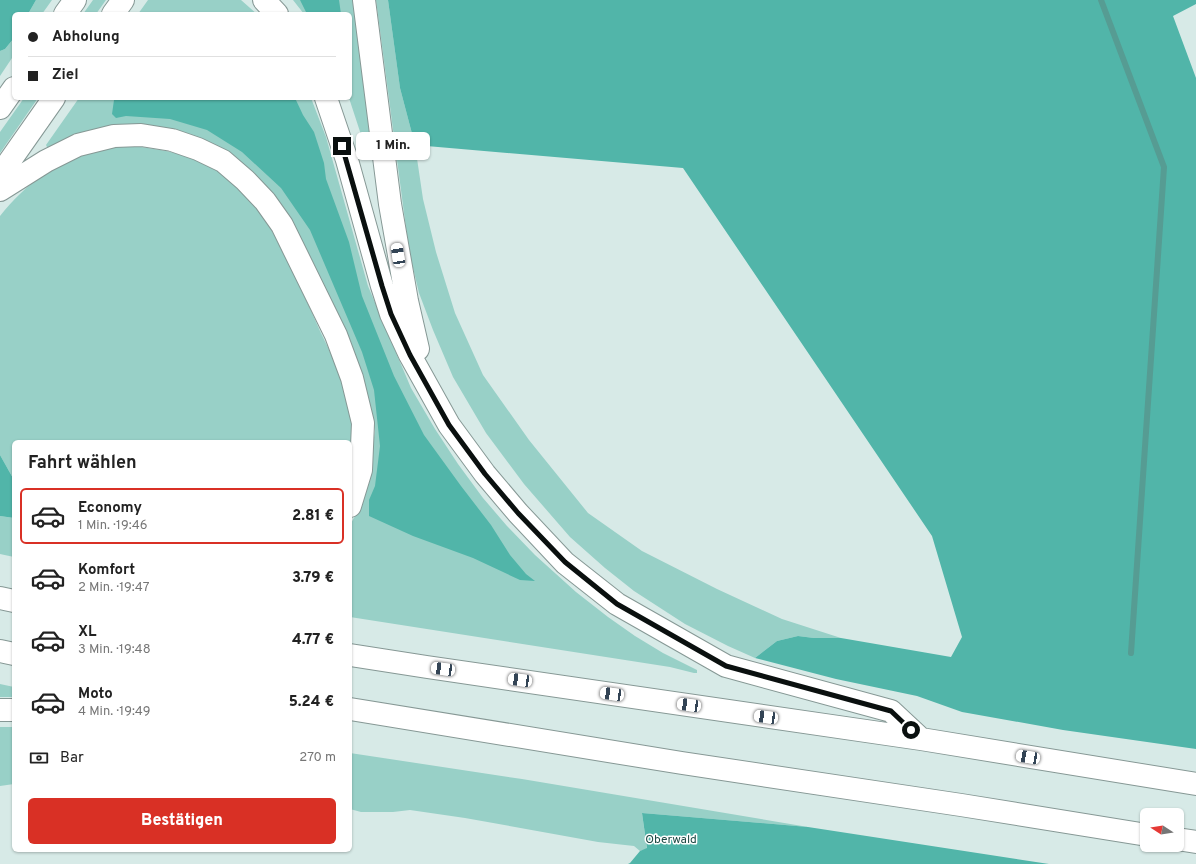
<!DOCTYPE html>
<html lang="de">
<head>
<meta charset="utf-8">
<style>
	:root { --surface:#fff; --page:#f6f6f6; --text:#222; --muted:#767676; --line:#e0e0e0; --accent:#d93025 }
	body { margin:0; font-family:Overpass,sans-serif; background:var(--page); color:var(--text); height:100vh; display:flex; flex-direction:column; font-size:15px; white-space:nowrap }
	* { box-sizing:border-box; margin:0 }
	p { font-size:13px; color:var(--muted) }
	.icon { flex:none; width:22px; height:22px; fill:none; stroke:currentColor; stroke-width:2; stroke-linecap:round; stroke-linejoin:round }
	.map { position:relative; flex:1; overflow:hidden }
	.sheet { position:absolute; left:12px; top:440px; width:340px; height:412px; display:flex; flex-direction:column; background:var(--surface); border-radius:6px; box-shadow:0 1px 3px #0004 }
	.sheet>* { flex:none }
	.guide { position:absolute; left:12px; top:12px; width:340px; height:88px; border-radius:6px; box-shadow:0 1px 3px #0004; display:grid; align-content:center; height:88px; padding:0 16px; background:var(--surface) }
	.needle { width:26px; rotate:282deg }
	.fabs { position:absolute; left:1140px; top:808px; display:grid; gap:8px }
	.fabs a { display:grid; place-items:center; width:44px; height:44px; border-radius:6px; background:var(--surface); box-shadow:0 1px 3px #0004; font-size:20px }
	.end { position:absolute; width:18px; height:18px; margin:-9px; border:5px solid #0a100f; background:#fff; box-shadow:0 0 0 2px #fff }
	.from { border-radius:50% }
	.bubble { position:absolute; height:28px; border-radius:6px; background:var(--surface); box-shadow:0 1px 3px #0004; font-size:13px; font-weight:800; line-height:28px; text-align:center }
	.car { position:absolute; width:12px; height:24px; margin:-12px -6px; border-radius:5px; box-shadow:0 0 3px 1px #0007; background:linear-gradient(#fff 24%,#345 0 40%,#fff 0 76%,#345 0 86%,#fff 0) }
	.guide b { display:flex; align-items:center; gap:14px; height:38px; font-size:15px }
	.guide b+b { border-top:1px solid var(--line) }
	.guide i { width:10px; height:10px; background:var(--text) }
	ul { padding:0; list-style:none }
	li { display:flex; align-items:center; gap:12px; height:56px; margin:0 8px 6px; padding:0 8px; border:2px solid transparent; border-radius:6px }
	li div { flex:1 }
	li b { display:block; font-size:15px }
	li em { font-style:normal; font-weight:800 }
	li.on { border-color:var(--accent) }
	li>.icon { width:36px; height:36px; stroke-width:1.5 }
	h2 { padding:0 16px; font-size:18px; line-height:48px }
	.pay { display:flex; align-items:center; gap:10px; height:44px; padding:0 16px; font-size:15px }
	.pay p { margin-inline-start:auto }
	.button { display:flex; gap:8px; margin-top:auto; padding:8px 16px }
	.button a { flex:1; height:46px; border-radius:6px; background:var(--accent); color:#fff; font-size:16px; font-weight:800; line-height:46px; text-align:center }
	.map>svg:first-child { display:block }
	.green { fill:#98d0c7 }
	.forest { fill:#51b5a9 }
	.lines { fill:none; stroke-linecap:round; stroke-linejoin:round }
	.stream { stroke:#569c93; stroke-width:6 }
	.highway-casing { stroke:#869895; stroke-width:24 }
	.highway { stroke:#fff; stroke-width:22 }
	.route { stroke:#0a100f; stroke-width:5 }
	.labels { text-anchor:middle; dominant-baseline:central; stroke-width:3; stroke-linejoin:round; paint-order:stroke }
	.park-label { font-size:12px; fill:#1d4a44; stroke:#fff }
</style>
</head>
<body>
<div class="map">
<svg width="1196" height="864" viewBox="0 0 1196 864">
	<rect width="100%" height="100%" fill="#d7eae7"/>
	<path class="green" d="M 36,0 L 52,0 L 42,14 L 28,14 Z
		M 93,0 L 106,0 L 96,14 L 83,14 Z
		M 148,0 L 241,0 L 257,14 L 138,14 Z
		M 293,0 L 354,0 L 373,157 L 368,156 L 349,98 L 350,98 L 350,14 L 304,14 Z
		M 376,0 L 388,0 L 400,88 L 415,145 L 423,199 L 436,252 L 455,313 L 483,375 L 529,440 L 588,513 L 642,551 L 717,589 L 782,619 L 841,638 L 814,638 L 798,636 L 777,641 L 755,658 L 728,646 L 685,624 L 634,591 L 605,568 L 570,537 L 524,484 L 486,433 L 453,377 L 433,330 L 419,293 L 409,251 Z
		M 14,38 L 14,55 L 0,76 L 0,51 L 5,49 Z
		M 24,98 L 38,98 L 0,153 L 0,132 Z
		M 79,98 L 311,98 L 326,137 L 368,286 L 411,388 L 435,429 L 458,464 L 483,498 L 507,526 L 535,555 L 576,592 L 608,617 L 635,636 L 663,653 L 697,670 L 697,673 L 694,673 L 670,667 L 350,617 L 350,525 L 359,509 L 369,469 L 375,431 L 363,379 L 304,253 L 198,141 L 47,147 L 46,145 Z
		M 130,146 C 164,149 199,156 227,177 C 235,183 245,191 251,199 C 268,219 279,245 291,268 C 301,289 311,310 320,331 C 330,352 343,376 348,398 C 353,421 353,445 350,468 L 350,442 L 14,442 L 14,480 L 0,455 L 0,216 C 26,184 57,159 99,149 C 109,147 120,147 130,146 Z
		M 0,516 L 14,518 L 14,557 L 0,554 Z
		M 0,684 L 14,687 L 14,697 L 0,697 Z
		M 0,727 L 14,727 L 14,784 L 0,786 Z
		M 350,753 L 522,779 L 808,827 L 642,813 L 647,849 L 640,851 L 634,846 L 598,842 L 465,818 L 410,810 L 393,812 L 361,812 L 350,809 Z"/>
	<path class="forest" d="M 0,0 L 36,0 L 28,14 L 14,14 L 14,38 L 5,49 L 0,51 Z
		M 300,0 L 339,0 L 341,14 L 307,14 Z
		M 388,0 L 1196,0 L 1196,4 L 1173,16 L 1196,78 L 1196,749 L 1063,730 L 962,712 L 917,696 L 836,679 L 755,658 L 777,641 L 798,636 L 814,638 L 841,638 L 951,657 L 962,637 L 932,536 L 683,168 L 415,145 L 400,88 Z
		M 116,98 L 295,98 L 303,115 L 314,132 L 324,163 L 326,179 L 349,242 L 362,296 L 394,376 L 424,435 L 461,486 L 491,525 L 510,555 L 526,574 L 535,581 L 520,580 L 473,558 L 413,536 L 369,516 L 369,500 L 375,486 L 380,446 L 374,390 L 362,352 L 310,230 L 281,188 L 242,152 L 207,130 L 170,119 L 126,116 L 116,118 L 112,114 L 114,100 Z
		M 0,455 L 14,480 L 14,518 L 0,516 Z
		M 642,813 L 808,827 L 1049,864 L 628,864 L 630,863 L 640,851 L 647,848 Z"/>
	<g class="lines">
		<path class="stream" d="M 1101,0 L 1164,167 L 1131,653"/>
		<g class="highway-casing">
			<path id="highway" d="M 264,0 L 277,14
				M 364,0 L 390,204 L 407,301 L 418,349
				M 65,14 L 75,0
				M 113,14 L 123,0
				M 326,98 L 347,160 L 382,286 L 391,314 L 410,355 L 449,425 L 485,474 L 518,513 L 565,563 L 617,604 L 726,666 L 891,711 L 921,739
				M 0,108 L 14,88
				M 0,175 L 54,98
				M 0,190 L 46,161 L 78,145 L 114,136 L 141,135 L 172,140 L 198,149 L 223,161 L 245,180 L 265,201 L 282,225 L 336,335 L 352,378 L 363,423 L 361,470 L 350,506
				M 0,598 L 14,601
				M 0,651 L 14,654
				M 350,655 L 427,667 L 921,739 L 1196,784
				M 350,709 L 682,763 L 961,805 L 1147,835
				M 0,710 L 14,710
				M 1177,839 L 1196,842"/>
		</g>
		<use href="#highway" class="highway"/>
	</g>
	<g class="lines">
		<path class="route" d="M 342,146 L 382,286 L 391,314 L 410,355 L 449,425 L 485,474 L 518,513 L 565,562 L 617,604 L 726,666 L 891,711 L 911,730"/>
	</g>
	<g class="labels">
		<g class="park-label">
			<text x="671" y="840">Oberwald</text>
		</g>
	</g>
</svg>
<div class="fabs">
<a><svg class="needle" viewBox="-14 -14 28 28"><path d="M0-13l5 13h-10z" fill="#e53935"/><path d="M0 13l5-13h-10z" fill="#767676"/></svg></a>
</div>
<i class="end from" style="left:911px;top:730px"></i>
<i class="end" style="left:342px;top:146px"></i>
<div class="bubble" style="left:356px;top:132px;width:74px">1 Min.</div>
<i class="car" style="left:398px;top:255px;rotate:351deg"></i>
<i class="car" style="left:443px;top:669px;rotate:278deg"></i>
<i class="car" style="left:520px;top:680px;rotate:278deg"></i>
<i class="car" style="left:612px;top:694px;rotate:278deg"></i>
<i class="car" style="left:689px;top:705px;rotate:278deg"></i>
<i class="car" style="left:766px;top:717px;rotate:278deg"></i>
<i class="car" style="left:1028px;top:757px;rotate:280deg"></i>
<div class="guide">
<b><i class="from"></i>Abholung</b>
<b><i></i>Ziel</b>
</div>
<section class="sheet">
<h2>Fahrt wählen</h2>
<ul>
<li class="on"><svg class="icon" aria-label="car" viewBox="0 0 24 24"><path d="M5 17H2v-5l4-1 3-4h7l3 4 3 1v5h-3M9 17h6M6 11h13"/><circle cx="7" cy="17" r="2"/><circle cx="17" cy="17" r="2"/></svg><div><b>Economy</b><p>1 Min. · 19:46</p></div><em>2.81 €</em></li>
<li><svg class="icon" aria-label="car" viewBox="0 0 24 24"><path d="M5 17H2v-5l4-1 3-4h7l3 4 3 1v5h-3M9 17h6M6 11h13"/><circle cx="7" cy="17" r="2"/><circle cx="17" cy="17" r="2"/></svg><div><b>Komfort</b><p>2 Min. · 19:47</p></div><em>3.79 €</em></li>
<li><svg class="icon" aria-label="car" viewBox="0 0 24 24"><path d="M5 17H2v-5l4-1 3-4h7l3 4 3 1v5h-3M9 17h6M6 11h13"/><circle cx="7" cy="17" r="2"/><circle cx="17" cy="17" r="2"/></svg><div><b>XL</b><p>3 Min. · 19:48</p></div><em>4.77 €</em></li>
<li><svg class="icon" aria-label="car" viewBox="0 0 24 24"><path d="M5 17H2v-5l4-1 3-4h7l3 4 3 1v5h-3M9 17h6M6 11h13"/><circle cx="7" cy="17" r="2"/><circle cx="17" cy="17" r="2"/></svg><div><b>Moto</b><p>4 Min. · 19:49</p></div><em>5.24 €</em></li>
</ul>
<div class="pay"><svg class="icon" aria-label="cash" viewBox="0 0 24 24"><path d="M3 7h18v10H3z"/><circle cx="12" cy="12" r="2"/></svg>Bar<p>270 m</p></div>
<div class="button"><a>Bestätigen</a></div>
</section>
</div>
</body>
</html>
